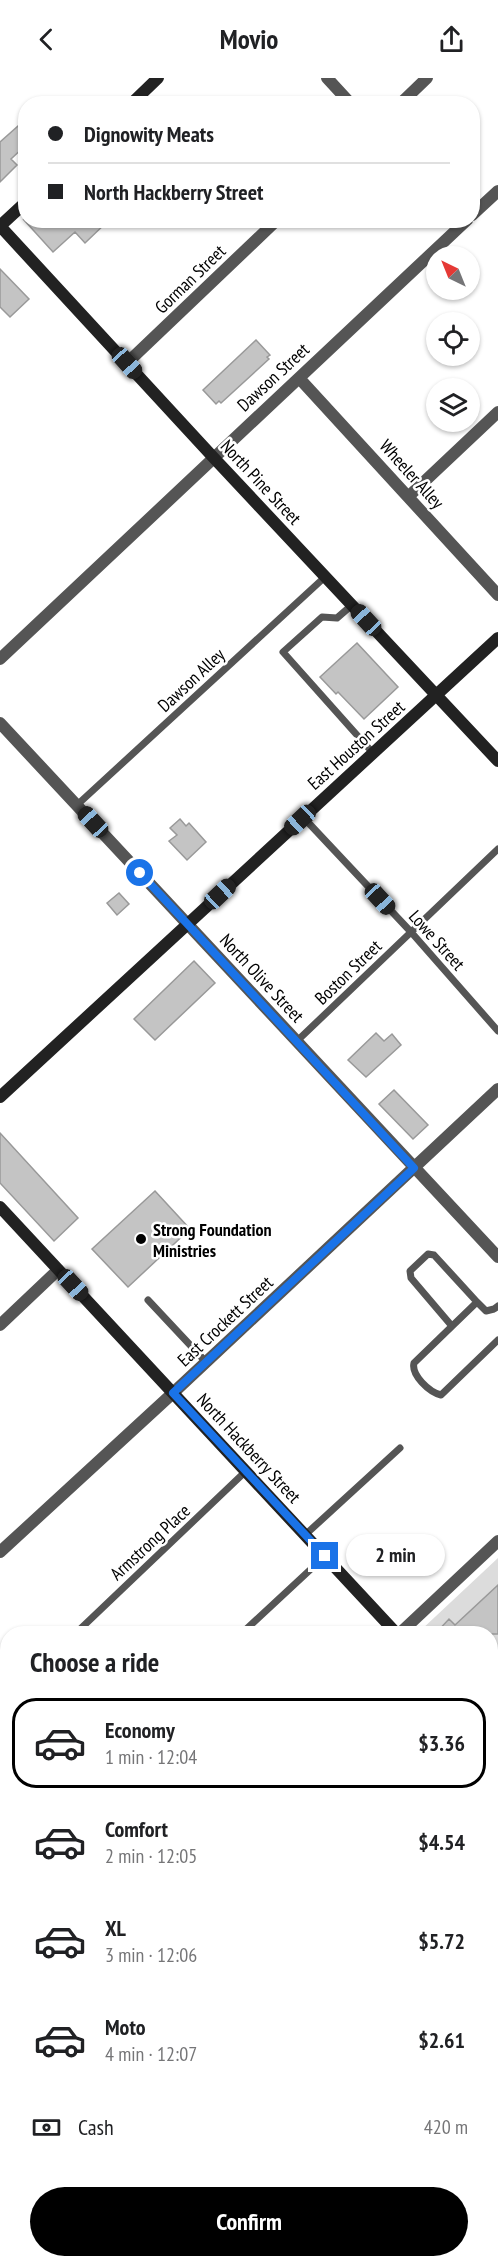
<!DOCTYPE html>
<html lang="en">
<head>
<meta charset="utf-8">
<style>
	:root { --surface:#fff; --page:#f2f2f2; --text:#202124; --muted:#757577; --line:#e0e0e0; --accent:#000 }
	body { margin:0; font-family:"PT Sans Narrow",sans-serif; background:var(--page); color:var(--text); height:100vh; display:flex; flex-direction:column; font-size:22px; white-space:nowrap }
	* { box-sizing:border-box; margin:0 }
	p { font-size:20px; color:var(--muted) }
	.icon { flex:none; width:33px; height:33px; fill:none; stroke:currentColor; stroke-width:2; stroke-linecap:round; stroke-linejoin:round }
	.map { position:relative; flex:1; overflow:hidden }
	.side { position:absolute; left:0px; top:1548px; width:498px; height:642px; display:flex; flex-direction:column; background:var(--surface); border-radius:24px 24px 0 0; box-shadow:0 2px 4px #0004 }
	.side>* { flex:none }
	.guide { position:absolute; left:18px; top:18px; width:462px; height:132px; border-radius:24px; box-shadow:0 2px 4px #0004; display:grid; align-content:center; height:132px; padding:0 30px; background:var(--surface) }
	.needle { width:39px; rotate:317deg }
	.tools { position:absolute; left:426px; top:168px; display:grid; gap:12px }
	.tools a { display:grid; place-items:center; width:54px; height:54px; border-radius:50%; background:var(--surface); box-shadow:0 2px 4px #0004; font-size:30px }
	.end { position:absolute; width:27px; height:27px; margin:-14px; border:8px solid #1a73e8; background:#fff; box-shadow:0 0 0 3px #fff }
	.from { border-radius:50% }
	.bubble { position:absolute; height:42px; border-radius:21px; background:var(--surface); box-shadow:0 2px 4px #0004; font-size:20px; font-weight:600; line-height:42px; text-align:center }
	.car { position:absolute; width:18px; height:36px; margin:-18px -9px; border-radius:8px; box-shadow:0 0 4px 2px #0007; background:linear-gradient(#222 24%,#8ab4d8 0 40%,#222 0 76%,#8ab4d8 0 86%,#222 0) }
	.guide b { display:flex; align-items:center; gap:21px; height:57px; font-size:22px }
	.guide b+b { border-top:2px solid var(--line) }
	.guide i { width:15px; height:15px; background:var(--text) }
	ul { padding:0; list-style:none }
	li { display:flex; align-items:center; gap:18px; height:90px; margin:0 12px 9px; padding:0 18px; border:3px solid transparent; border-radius:24px }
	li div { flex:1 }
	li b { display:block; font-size:22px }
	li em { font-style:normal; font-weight:600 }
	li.on { border-color:var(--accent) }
	li>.icon { width:54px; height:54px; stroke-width:1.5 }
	h2 { padding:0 30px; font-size:27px; line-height:72px }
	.pay { display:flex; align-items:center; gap:15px; height:66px; padding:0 30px; font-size:22px }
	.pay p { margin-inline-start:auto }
	.action { display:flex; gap:12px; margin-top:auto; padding:12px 30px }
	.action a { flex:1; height:69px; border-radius:36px; background:var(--accent); color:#fff; font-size:24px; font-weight:600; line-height:69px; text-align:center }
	header { display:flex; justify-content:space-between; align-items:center; height:78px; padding:0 30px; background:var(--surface); font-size:27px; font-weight:600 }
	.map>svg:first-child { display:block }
	.green { fill:#dcdcdc }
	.building { fill:#c4c4c4; stroke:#999; stroke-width:1.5 }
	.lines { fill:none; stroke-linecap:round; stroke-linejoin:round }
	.primary-casing { stroke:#dbdbdb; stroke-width:18 }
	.lane { stroke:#555; stroke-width:7 }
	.street { stroke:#555; stroke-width:12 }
	.secondary { stroke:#222; stroke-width:12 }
	.primary { stroke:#000; stroke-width:15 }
	.route { stroke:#1a73e8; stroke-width:8 }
	.poi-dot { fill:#000; stroke:#fff; stroke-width:2 }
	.labels { text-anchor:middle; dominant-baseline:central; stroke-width:5; stroke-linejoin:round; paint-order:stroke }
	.street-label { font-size:18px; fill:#000; stroke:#fff }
	.poi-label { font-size:18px; font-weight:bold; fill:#000; stroke:#fff; text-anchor:start }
</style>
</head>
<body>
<header><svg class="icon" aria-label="back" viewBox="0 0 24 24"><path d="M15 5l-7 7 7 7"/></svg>Movio<svg class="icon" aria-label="share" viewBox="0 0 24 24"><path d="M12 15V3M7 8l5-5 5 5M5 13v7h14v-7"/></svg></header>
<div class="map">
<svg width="498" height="2190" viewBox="0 0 498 2190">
	<rect width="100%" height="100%" fill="#fff"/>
	<path class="green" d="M 498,1480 L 498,1633 L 491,1624 L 490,1556 L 423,1556 L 420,1553 Z"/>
	<path class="building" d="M 26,41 L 26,67 L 11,81 L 17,87 L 0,104 L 0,64 Z
		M 24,142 L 109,142 L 85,165 L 75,154 L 53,174 Z
		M 0,191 L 29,221 L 10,239 L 0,229 Z
		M 256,262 L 270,277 L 267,279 L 269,281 L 221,325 L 219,323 L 216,326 L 203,312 Z
		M 357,565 L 398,609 L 364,641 L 338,614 L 336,616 L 320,599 Z
		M 180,741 L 186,748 L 189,745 L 206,764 L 187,782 L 169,763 L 177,757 L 170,750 Z
		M 119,815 L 129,826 L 117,837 L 107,825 Z
		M 194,883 L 215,905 L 155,962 L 134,941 Z
		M 376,955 L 384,963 L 392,956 L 401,967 L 366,999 L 348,982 Z
		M 394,1012 L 428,1047 L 413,1061 L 379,1026 Z
		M 0,1055 L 78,1140 L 54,1163 L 0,1105 Z
		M 155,1113 L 190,1151 L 128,1209 L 92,1171 Z
		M 498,1507 L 498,1556 L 435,1556 L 449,1541 L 455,1547 Z"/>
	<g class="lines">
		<g class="primary-casing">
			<path id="primary" d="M 490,2056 L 498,2052
				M 246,2190 L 260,2182"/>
		</g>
		<path class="lane" d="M 352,527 L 337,540 L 322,539 L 283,574 L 373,675
			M 77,727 L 326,498
			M 303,739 L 411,854 L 498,953
			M 297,963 L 498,771
			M 148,1222 L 206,1284
			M 498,1228 L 494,1231 L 486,1233 L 477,1224 L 414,1285 C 411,1297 429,1314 441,1317 L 498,1262
			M 451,1247 L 411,1200 L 410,1193 L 428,1176 L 434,1177 L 477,1224
			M 305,1457 L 400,1370
			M 75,1556 L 246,1393
			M 241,1556 L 325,1478
			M 490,1709 L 498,1717
			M 490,1751 L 498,1744
			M 490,2022 L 498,2029"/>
		<path class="street" d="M 327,0 L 351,26
			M 400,26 L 427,0
			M 472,137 L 498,113
			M 127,285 L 277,142
			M 299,300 L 498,517
			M 409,418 L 498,334
			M 0,581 L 467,142
			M 0,645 L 498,1179
			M 0,1247 L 58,1192
			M 0,1474 L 173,1315 L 498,1011
			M 399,1556 L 498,1463
			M 0,1608 L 8,1616
			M 0,1856 L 8,1864
			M 490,1920 L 498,1913
			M 0,1923 L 8,1917
			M 490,2140 L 498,2148
			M 490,2166 L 498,2159
			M 465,2190 L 473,2182"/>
		<path class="secondary" d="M 131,26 L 158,0
			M 0,148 L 213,379 L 498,683
			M 0,148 L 26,124
			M 0,1019 L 498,560
			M 0,1129 L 397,1556
			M 490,1655 L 498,1663
			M 0,2095 L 8,2103
			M 81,2182 L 88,2190"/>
		<use href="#primary" class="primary"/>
	</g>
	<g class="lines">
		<path class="route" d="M 140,795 L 414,1090 L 173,1315 L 325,1478"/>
	</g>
	<circle class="poi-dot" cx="141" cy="1161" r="6"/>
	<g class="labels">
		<g class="street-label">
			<text transform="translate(190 201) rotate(-44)">Gorman Street</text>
			<text transform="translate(273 299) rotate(-43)">Dawson Street</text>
			<text transform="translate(412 396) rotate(48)">Wheeler Alley</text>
			<text transform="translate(261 404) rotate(47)">North Pine Street</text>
			<text transform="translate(191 602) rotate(-43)">Dawson Alley</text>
			<text transform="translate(356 667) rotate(-42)">East Houston Street</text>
			<text transform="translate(437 862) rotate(48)">Lowe Street</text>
			<text transform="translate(348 894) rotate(-44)">Boston Street</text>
			<text transform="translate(262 900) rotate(47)">North Olive Street</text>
			<text transform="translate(225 1243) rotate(-43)">East Crockett Street</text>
			<text transform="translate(249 1370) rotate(47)">North Hackberry Street</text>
			<text transform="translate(150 1464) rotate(-43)">Armstrong Place</text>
		</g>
		<g class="poi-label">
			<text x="153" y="1151">Strong Foundation<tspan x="153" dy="21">Ministries</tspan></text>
		</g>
	</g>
</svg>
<div class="tools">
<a><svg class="needle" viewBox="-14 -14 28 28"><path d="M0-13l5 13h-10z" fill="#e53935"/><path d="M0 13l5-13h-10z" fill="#757577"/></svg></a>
<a><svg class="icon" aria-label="locate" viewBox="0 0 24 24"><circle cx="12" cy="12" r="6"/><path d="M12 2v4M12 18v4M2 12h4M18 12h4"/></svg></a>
<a><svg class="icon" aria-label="layers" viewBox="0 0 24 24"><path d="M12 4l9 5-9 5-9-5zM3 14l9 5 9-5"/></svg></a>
</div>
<i class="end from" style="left:140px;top:795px"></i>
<i class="end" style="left:325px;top:1478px"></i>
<div class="bubble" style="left:346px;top:1456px;width:99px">2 min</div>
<i class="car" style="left:127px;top:285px;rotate:138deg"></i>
<i class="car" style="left:366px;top:542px;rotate:317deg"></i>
<i class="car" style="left:300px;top:742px;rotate:227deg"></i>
<i class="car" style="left:93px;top:744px;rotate:317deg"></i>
<i class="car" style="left:220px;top:816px;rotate:47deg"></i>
<i class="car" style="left:380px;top:821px;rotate:137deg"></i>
<i class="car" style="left:73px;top:1207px;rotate:137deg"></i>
<div class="guide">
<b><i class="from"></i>Dignowity Meats</b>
<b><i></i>North Hackberry Street</b>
</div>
<section class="side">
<h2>Choose a ride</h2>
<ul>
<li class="on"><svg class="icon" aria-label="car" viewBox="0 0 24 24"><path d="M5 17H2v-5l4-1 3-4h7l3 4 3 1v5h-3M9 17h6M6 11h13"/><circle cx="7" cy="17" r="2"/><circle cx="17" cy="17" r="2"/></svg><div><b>Economy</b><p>1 min · 12:04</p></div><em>$3.36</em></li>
<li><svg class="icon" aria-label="car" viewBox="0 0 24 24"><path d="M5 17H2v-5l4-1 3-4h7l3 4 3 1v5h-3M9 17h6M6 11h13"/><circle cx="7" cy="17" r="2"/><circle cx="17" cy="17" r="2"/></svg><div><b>Comfort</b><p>2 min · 12:05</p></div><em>$4.54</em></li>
<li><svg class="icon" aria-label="car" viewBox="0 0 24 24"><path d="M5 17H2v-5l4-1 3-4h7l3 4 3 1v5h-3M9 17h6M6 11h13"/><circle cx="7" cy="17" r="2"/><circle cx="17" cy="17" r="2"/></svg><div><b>XL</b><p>3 min · 12:06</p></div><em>$5.72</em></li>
<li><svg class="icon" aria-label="car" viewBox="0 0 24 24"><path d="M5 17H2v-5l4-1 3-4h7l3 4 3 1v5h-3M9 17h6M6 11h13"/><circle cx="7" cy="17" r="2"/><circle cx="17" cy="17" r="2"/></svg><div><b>Moto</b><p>4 min · 12:07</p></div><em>$2.61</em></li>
</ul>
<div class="pay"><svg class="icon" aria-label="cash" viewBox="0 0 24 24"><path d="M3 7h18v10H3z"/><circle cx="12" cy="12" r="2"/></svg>Cash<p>420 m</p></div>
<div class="action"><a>Confirm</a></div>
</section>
</div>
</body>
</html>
